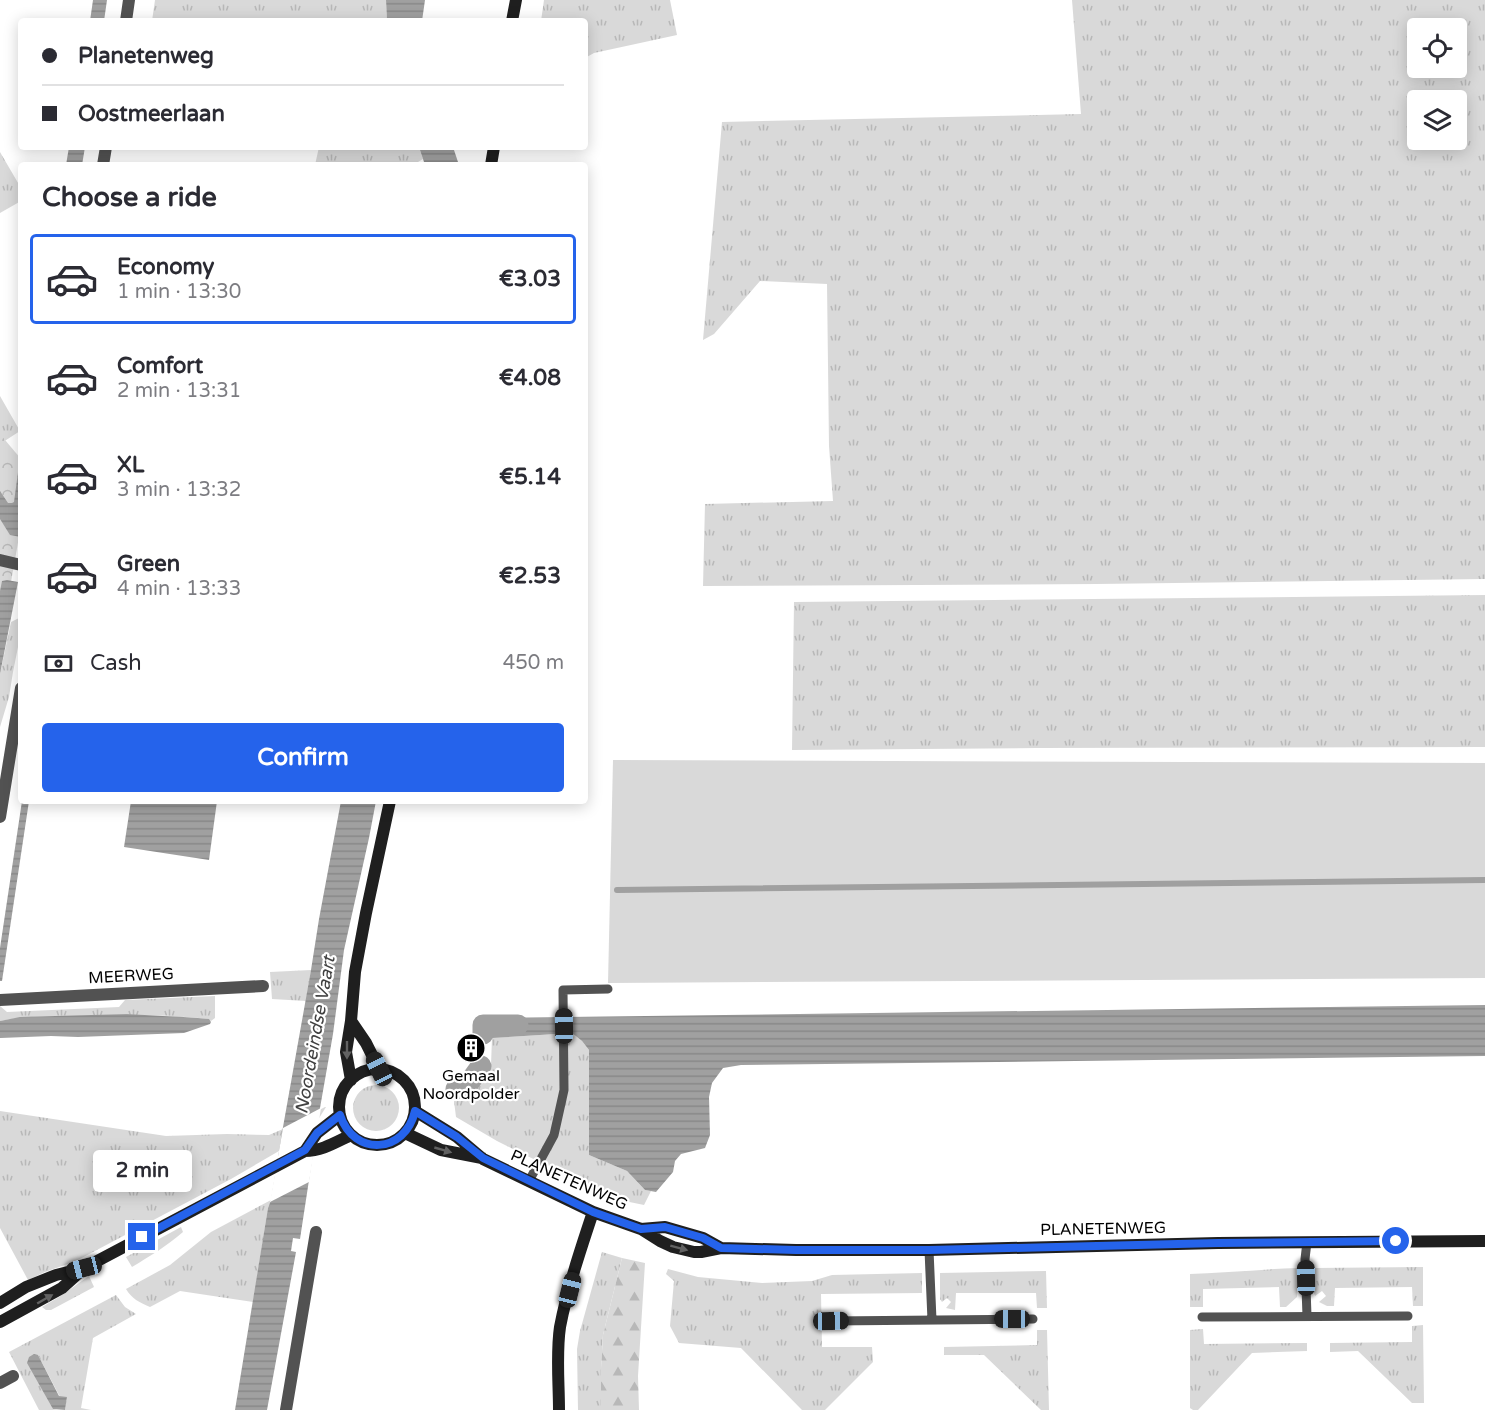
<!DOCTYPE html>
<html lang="en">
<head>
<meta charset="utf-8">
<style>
	:root { --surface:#fff; --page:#f2f2f3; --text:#2b2b33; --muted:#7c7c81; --line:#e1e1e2; --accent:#2563eb }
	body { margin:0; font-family:"Varela Round",sans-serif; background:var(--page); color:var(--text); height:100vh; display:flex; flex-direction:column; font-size:22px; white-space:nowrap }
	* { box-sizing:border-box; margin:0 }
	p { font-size:20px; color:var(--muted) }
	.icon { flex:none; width:33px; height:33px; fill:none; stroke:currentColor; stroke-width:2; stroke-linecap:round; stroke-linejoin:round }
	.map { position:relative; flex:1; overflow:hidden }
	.details { position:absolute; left:18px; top:162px; width:570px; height:642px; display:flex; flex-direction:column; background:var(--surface); border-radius:6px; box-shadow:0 3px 15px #0003 }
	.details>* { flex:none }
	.guide { position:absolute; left:18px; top:18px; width:570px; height:132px; border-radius:6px; box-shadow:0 3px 15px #0003; display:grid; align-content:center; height:132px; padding:0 24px; background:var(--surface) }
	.tools { position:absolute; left:1407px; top:18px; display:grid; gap:12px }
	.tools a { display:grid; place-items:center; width:60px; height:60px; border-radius:6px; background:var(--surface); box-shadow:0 3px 15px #0003; font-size:30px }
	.end { position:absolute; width:27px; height:27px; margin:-14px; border:8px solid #2563eb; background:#fff; box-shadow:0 0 0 3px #fff }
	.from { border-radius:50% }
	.bubble { position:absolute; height:42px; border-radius:6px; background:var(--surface); box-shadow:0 3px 15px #0003; font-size:20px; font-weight:800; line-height:42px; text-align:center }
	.car { position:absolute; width:18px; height:36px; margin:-18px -9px; border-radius:8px; box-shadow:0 0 4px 2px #0007; background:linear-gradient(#222 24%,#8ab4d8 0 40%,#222 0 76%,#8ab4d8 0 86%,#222 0) }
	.guide b { display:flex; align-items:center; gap:21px; height:57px; font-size:22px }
	.guide b+b { border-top:2px solid var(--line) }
	.guide i { width:15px; height:15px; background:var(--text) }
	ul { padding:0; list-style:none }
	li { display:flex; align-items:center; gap:18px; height:90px; margin:0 12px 9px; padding:0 12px; border:3px solid transparent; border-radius:6px }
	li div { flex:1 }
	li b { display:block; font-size:22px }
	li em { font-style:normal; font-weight:800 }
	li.on { border-color:var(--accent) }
	li>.icon { width:54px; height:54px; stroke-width:1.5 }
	h2 { padding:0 24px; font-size:27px; line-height:72px }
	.pay { display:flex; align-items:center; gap:15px; height:66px; padding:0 24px; font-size:22px }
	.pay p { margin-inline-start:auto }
	.primary-button { display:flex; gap:12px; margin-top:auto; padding:12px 24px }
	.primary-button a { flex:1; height:69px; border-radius:6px; background:var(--accent); color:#fff; font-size:24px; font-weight:800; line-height:69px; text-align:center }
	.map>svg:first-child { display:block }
	.grass { fill:url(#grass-tufts); fill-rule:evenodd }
	.forest { fill:url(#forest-firs) }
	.park { fill:url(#park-crowns) }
	.garden { fill:#d9d9d9 }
	.water { fill:url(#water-rules) }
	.pier { fill:#fff }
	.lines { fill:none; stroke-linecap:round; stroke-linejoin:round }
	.stream { stroke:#a0a0a0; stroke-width:6 }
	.canal { stroke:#a0a0a0; stroke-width:21 }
	.lane { stroke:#525252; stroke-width:9 }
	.street { stroke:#525252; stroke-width:12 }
	.secondary { stroke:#1f1f1f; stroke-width:12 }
	.oneway { fill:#626262 }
	.route { stroke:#2563eb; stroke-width:8 }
	.labels { text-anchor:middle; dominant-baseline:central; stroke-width:4.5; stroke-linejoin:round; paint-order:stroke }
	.street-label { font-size:16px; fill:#000; stroke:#fff }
	.poi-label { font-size:16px; fill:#000; stroke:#fff }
	.water-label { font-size:18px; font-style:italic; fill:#414141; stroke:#fff }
</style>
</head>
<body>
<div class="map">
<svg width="1485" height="1410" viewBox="0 0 1485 1410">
	<defs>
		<pattern id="grass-tufts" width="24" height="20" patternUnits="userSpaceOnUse" patternTransform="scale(1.5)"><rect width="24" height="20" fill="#d9d9d9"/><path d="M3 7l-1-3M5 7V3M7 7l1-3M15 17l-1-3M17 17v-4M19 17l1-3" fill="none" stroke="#b8b8b8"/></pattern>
		<pattern id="forest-firs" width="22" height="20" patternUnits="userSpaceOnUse" patternTransform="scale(1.5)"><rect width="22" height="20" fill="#d9d9d9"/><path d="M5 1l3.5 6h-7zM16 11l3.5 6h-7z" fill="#b8b8b8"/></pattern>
		<pattern id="park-crowns" width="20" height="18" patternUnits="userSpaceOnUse" patternTransform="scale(1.5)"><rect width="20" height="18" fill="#d9d9d9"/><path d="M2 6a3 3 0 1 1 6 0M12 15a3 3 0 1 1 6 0" fill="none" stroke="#b8b8b8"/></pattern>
		<pattern id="water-rules" width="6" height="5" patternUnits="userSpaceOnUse" patternTransform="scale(1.5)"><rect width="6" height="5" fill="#a0a0a0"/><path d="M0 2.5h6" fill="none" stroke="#888"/></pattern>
	</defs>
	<rect width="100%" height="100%" fill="#fff"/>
	<path class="grass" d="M 155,0 L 386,0 L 387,21 L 152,21 Z
		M 544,0 L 670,0 L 677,35 L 594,53 L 585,58 L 585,21 L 541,21 Z
		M 1072,0 L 1485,0 L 1485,579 L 1097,584 L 703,586 L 705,504 L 833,501 L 829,446 L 827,284 L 760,281 L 714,334 L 703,340 L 722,122 L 1081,114 ZM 1418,28 L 1456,28 L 1456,68 L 1418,68 ZM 1418,100 L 1456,100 L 1456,140 L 1418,140 Z
		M 319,147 L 419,147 L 423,159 L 413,165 L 315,165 Z
		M 0,152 L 21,188 L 21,201 L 0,213 Z
		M 0,396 L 20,431 L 0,444 Z
		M 1485,595 L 1485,747 L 1036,748 L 792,750 L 794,602 Z
		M 21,617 L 21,632 L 13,672 L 9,697 L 0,727 L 0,674 L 11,622 Z
		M 311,970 L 306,1001 L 272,999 L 270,972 Z
		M 215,996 L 215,1018 L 211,1021 L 208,1019 C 166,1014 122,1015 79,1016 C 52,1016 26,1016 0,1021 L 0,1006 L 7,1012 L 119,1007 L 125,1000 Z
		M 572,1033 L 582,1041 L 589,1050 L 589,1155 L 627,1171 L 645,1190 L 651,1191 L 644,1205 L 615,1199 L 497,1141 L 456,1117 L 454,1101 L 468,1101 L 491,1065 L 492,1038 Z
		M353 1108a23 23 0 1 1 46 0a23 23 0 1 1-46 0Z
		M 325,1107 L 326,1107 L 316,1123 L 279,1151 L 231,1179 L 76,1261 L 45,1272 L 28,1280 L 0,1228 L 0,1111 L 166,1136 L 227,1134 L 269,1135 L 283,1129 Z
		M 271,1200 L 268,1208 L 253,1302 L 180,1291 L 150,1307 C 139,1302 132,1299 126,1289 L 170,1265 L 211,1232 Z
		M 181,1227 L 183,1232 C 167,1246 150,1256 132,1267 L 126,1257 Z
		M 602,1252 L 622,1258 L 603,1335 L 601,1368 L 601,1410 L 578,1410 L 577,1349 L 580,1331 Z
		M 1423,1267 L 1423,1306 L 1413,1306 L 1412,1287 L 1335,1288 L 1334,1306 L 1327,1306 L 1319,1302 L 1326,1296 L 1322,1291 L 1315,1296 L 1314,1293 L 1314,1268 Z
		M 1298,1268 L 1297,1297 L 1286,1307 L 1280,1307 L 1279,1287 L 1203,1289 L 1203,1307 L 1190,1307 L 1190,1274 C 1226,1273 1262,1269 1298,1268 Z
		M 668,1269 L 698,1277 L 762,1283 L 812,1281 L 832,1275 L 922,1273 L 922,1293 L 821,1294 L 822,1347 L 872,1347 L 873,1362 L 825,1410 L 802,1410 L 741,1348 L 679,1343 L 670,1326 L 674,1281 L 666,1274 Z
		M 1046,1271 L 1047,1308 L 1037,1308 L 1036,1293 L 956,1293 L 955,1310 L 946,1308 L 951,1302 L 947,1298 L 942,1302 L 940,1299 L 940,1273 Z
		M 89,1276 L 94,1287 L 51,1310 L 46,1310 L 42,1307 L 59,1297 Z
		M 116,1295 L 125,1307 L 136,1314 L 93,1338 L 81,1408 L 91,1410 L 65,1410 L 67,1397 L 60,1397 L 38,1355 L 53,1409 L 57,1410 L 39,1410 L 9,1352 Z
		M 1423,1325 L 1424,1403 L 1412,1403 L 1358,1351 L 1330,1352 L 1330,1343 L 1412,1342 L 1412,1326 Z
		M 1203,1329 L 1204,1344 L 1307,1343 L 1307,1351 L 1252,1353 L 1198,1410 L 1193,1410 L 1190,1408 L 1190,1330 Z
		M 1037,1330 L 1047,1330 L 1049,1410 L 1041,1410 L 984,1355 L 944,1355 L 944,1347 L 1037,1345 Z"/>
	<path class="forest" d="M 622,1258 L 645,1263 L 638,1376 L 639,1410 L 601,1410 L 601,1368 L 603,1335 Z"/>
	<path class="park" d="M 0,434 L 21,459 L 21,526 L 0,643 Z"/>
	<path class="garden" d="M 613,760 L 1485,763 L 1485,978 L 608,983 Z"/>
	<path class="water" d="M 93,0 L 107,0 L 104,21 L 90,21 Z
		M 386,0 L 425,0 L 422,21 L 387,21 Z
		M 69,147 L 85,147 L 82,165 L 66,165 Z
		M 419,147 L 453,147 L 459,165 L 425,165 Z
		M 21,450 L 21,537 L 10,535 L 0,519 L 0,491 L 8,503 L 12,503 L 14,502 Z
		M 7,580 L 18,582 L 0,674 L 0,591 L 2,581 Z
		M 22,801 L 29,801 L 2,981 L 0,981 L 0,948 Z
		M 131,801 L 217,801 L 209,860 L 124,847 Z
		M 341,801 L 376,801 L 369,838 L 344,950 L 333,1034 L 320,1108 L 300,1239 L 293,1238 L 291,1251 L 296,1252 L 267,1410 L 235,1410 L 268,1208 L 271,1200 L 283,1127 L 311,970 L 319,919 Z
		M 1485,1005 L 1485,1056 L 741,1065 L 723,1068 L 712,1083 L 709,1097 L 710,1135 L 705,1148 L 681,1154 L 675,1161 L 673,1172 L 656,1192 L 645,1190 L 627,1171 L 589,1155 L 589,1050 L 582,1041 L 572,1033 L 492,1038 L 491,1018 Z
		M 127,1014 C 154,1016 181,1016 209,1019 L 211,1022 L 210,1024 L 184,1033 L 78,1037 L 51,1036 L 0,1038 L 0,1021 L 20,1017 Z
		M 34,1354 L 38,1355 L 59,1396 L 67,1397 L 65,1410 L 53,1409 L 27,1363 L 29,1357 Z"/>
	<path class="pier" d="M 321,1108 L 309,1182 L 270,1202 L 283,1128 Z"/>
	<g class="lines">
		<path class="stream" d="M 617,890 L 1485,880"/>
		<path class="canal" d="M 483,1034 L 483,1025 L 518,1025
			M 456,1089 L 466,1087 L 481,1066"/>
		<path class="lane" d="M 529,1181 L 554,1135 L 564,1090 L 563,990 L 608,989
			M 929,1250 L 932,1320
			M 1307,1316 L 1305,1259 L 1307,1242
			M 1202,1317 L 1408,1316
			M 831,1321 L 1033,1319"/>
		<path class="street" d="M 126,21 L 129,0
			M 103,165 L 106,147
			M 0,560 L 21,565
			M 0,817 L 21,688
			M 0,1000 L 263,986
			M 0,1383 L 13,1376
			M 286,1410 L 316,1232"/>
		<path class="secondary" d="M 512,21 L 516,0
			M 491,165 L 494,147
			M 351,1021 L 366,1043 L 379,1069
			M339 1107a38 38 0 1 1 76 0a38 38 0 1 1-76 0Z
			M 351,1080 L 346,1052 L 351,1021 L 355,972 L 366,913 L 390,801
			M 415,1111 L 457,1137 L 483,1159 L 593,1212 L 641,1229 L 660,1241 L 673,1247 L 694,1252 L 701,1252 L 721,1248 L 796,1250 L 929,1250 L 1218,1243 L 1485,1241
			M 405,1133 L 441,1150 L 482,1158
			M 305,1151 C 322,1151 336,1142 351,1135
			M 641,1229 L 665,1227 L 703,1238 L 721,1248
			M 0,1303 L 26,1287 L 56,1275 L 84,1268 L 305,1151 L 317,1133 L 340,1115
			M 0,1322 L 62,1288 L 83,1269
			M 559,1410 C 559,1383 556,1354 560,1327 C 567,1290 581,1248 593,1212"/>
	</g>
	<defs><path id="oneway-solid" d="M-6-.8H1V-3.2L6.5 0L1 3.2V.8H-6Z" transform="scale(1.5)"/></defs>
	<g class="oneway">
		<use href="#oneway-solid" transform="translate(347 1050) rotate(90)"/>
		<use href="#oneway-solid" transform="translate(443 1150) rotate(16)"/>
		<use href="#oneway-solid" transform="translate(679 1248) rotate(15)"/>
		<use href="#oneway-solid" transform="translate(45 1299) rotate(-30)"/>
	</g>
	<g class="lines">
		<path class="route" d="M 142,1237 L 305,1150 L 317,1133 L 340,1115 C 354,1157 405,1154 415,1111 L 457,1137 L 483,1158 L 593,1212 L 641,1229 L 665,1227 L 703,1238 L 721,1248 L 796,1250 L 929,1250 L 1218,1243 L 1396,1241"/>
	</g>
	<defs>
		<g id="building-disc" transform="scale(1.5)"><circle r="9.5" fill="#000" stroke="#fff"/><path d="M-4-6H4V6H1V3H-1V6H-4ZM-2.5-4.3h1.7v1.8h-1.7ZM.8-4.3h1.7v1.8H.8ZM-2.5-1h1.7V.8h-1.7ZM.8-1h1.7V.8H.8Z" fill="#fff"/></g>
	</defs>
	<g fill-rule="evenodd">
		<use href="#building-disc" x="471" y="1048"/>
	</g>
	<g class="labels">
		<g class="street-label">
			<text transform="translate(131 976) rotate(-3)">MEERWEG</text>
			<text transform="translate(569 1180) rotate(24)">PLANETENWEG</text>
			<text transform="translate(1103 1229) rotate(-1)">PLANETENWEG</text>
		</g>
		<g class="poi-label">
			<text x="471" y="1076">Gemaal<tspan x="471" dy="18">Noordpolder</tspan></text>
		</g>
		<g class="water-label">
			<text transform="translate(315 1035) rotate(-80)">Noordeindse Vaart</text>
		</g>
	</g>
</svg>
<div class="tools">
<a><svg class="icon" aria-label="locate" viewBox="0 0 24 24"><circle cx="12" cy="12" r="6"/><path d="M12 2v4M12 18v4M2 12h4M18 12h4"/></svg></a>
<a><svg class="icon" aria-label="layers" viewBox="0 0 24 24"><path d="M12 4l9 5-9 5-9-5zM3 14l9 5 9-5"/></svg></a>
</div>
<i class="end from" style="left:1396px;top:1241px"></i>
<i class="end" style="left:142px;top:1237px"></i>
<div class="bubble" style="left:93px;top:1150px;width:99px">2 min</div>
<i class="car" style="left:564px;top:1026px;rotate:359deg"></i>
<i class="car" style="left:379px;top:1069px;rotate:334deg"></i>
<i class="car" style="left:84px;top:1268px;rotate:256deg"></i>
<i class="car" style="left:1306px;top:1278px;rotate:359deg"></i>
<i class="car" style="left:570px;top:1290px;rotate:14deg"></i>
<i class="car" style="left:1012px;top:1319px;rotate:270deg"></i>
<i class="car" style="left:831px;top:1321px;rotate:89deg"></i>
<div class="guide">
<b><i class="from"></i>Planetenweg</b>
<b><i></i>Oostmeerlaan</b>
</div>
<section class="details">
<h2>Choose a ride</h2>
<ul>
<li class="on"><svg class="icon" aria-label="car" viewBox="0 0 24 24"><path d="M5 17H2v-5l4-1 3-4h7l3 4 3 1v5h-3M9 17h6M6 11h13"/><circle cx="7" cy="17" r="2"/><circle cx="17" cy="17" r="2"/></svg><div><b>Economy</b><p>1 min · 13:30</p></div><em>€3.03</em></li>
<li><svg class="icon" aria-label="car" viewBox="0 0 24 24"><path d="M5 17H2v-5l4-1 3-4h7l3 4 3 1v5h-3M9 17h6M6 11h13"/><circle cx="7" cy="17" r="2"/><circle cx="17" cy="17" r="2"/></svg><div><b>Comfort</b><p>2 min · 13:31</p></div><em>€4.08</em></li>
<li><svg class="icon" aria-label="car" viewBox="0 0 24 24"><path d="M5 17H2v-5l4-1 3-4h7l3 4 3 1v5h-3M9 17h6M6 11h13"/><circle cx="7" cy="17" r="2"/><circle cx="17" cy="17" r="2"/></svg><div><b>XL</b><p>3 min · 13:32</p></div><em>€5.14</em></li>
<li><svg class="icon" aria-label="car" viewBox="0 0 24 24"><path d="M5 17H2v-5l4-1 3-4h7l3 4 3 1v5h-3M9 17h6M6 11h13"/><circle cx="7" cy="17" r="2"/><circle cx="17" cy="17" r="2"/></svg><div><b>Green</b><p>4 min · 13:33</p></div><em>€2.53</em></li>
</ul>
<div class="pay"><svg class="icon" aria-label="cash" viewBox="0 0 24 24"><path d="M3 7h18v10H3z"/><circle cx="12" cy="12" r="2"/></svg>Cash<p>450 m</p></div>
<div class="primary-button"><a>Confirm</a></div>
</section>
</div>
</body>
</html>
